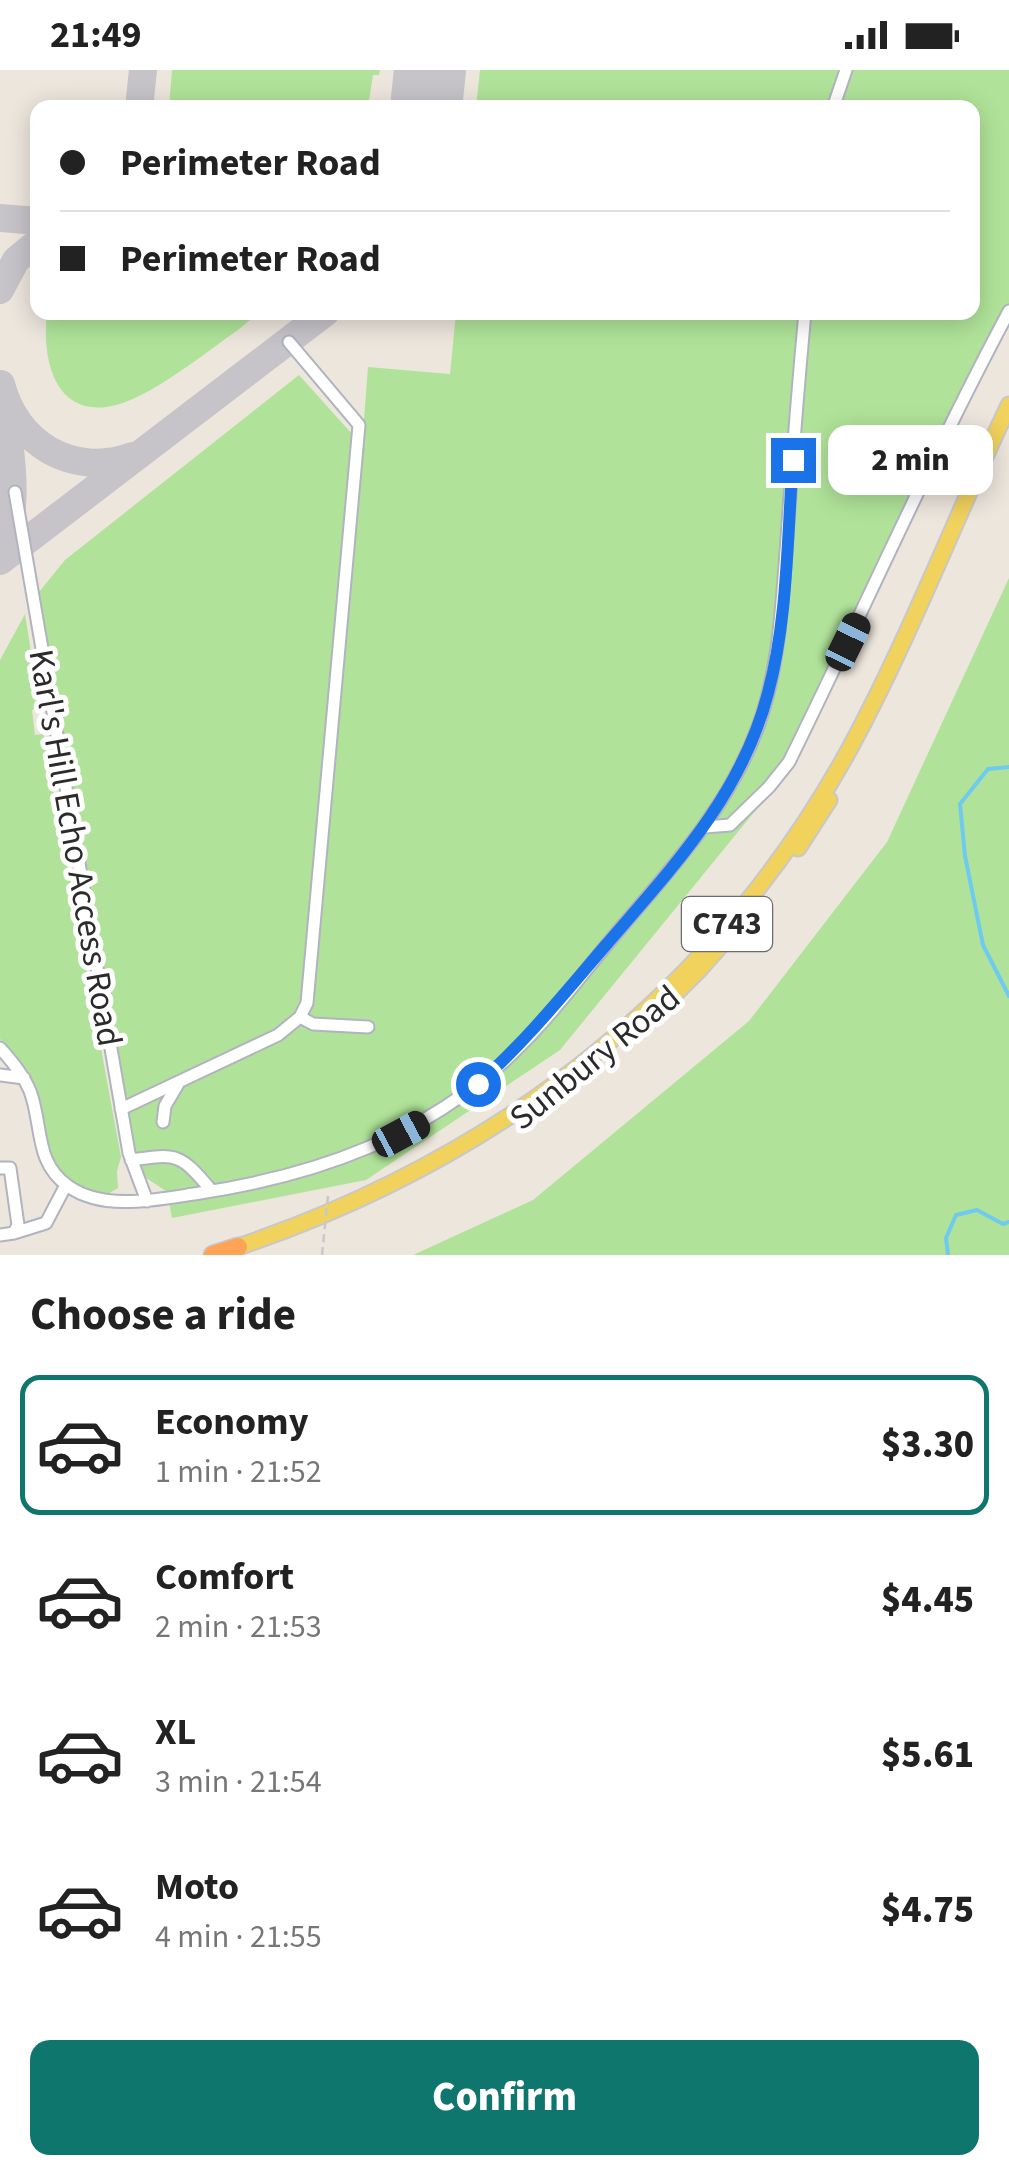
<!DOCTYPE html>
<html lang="en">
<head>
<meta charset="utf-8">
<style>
	:root { --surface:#fff; --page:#f2f2f2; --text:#222; --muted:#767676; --line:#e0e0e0; --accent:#0f766e }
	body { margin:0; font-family:"Source Sans 3",sans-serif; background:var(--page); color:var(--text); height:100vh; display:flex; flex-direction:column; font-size:38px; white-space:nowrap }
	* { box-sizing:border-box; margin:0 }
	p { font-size:32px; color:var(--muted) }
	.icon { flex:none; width:55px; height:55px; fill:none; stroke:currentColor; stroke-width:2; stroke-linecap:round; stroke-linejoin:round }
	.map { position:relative; height:1185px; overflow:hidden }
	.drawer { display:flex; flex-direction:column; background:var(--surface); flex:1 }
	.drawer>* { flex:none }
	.hud { position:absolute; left:30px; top:30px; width:950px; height:220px; border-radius:20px; box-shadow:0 5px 25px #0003; display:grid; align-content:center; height:220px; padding:0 30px; background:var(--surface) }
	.end { position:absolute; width:45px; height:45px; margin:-22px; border:12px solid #1a73e8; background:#fff; box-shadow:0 0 0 5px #fff }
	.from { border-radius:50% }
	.bubble { position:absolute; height:70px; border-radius:20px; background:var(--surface); box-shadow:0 5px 25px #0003; font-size:32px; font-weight:800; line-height:70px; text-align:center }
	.car { position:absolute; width:30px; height:60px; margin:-30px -15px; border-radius:12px; box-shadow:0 0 8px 2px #0007; background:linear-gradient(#222 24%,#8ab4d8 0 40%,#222 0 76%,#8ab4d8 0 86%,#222 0) }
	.hud b { display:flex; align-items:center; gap:35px; height:95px; font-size:38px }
	.hud b+b { border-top:2px solid var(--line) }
	.hud i { width:25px; height:25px; background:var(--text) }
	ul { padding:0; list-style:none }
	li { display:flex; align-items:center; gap:30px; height:140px; margin:0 20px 15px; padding:0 10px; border:5px solid transparent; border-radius:20px }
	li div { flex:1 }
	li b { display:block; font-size:38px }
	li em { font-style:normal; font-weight:800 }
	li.current { border-color:var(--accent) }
	li>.icon { width:90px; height:90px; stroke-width:1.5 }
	h2 { padding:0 30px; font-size:45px; line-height:120px }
	.cta { display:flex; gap:20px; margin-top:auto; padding:20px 30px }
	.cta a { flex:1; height:115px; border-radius:20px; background:var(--accent); color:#fff; font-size:40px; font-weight:800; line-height:115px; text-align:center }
	.status { display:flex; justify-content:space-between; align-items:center; height:70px; padding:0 50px; background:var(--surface); direction:ltr }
	.status svg { height:28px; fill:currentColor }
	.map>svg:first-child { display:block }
	.green { fill:#b0e399 }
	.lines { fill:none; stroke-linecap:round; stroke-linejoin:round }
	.stream { stroke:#6fcaef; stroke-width:4 }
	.taxiway { stroke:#c6c4c9; stroke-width:28 }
	.runway { stroke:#c6c4c9; stroke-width:72 }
	.minor-casing { stroke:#b1b3be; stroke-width:15 }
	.major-casing { stroke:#c8c8c8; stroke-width:19 }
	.highway-casing { stroke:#c8c8c8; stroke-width:21 }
	.minor { stroke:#fff; stroke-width:11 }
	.major { stroke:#f1d25d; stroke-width:15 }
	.highway { stroke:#ffa356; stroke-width:18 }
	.path-bridge { stroke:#c8c8c8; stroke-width:2.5; stroke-dasharray:8 5; stroke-linecap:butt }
	.route { stroke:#1a73e8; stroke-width:12 }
	.labels { text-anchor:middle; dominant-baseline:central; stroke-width:10; stroke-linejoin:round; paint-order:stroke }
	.shield { fill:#fff; stroke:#6b6b6b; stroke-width:2.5 }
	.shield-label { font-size:32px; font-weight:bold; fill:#2b2b2b }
	.street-label { font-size:35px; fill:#2b2b2b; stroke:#fff }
</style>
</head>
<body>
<div class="status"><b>21:49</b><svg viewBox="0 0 49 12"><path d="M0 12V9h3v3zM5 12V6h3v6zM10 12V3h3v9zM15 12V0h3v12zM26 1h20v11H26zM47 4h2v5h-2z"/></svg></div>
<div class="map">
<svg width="1009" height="1185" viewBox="0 0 1009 1185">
	<rect width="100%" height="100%" fill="#ede6dd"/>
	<path class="green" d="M 172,0 L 380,0 L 379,5 L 373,5 L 368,37 L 169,37 Z
		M 480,0 L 1009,0 L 1009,252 L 791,697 L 560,980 L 366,1110 L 172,1148 L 167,1122 L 145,1107 L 132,1080 L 35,527 L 65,490 L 299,305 L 362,375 L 368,297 L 450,304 L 456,243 L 972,242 L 972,38 L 476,37 Z
		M 244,243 L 250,250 L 238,260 C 205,283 171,311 135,328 C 64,361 40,303 47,243 Z
		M 1009,508 L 1009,1185 L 413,1185 L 533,1130 L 749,951 L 887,772 Z
		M 25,544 L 40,638 L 32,640 L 35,665 L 43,664 L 121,1087 L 117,1101 L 118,1118 L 108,1124 C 36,1115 54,1069 37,1020 C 29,1000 13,985 0,969 L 0,590 Z"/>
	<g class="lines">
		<path class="stream" d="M 1009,697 L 988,699 L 960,734 L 965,786 L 983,875 L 1009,926
			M 948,1185 L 946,1168 L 956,1145 L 977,1140 L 1003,1154 L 1009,1152"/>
		<path class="taxiway" d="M 139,38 L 143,0
			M 425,38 L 427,33
			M 0,148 L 38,151
			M 0,220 L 16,190 L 38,172
			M 1,314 C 16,374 73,408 133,386
			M 0,491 L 326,242
			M 0,491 C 20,439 12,392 5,338"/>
		<path class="runway" d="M 426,38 L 430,0"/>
		<g class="minor-casing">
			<path id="minor" d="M 833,38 L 846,0
				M 15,422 L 129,1083 L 147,1131
				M 705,757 L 730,755 L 769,717 L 789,692 C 863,542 930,389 1009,241
				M 300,947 L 313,954 L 368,957
				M 0,978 C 12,991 23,1004 30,1021 C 43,1055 34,1092 68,1116 C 104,1142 159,1129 200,1123 C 317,1105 425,1067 512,984 C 553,945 588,896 625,853 C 678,791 731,732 759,654 C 780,594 782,531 787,468 C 792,393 798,318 805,242
				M 0,1005 L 24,1008
				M 121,1039 L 278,965 L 300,947 L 307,933 L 359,355 L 289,272
				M 163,1052 L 165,1036 L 178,1014
				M 131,1090 C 179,1083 180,1084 212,1121
				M 0,1098 L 10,1098 L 18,1155 L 14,1163 L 0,1165
				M 14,1163 L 46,1153 L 66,1115"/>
		</g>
		<g class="major-casing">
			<path id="major" d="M 798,778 L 829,730
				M 640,958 L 698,901 L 738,856
				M 238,1177 C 500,1088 716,923 850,678 C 910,567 955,448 1009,335"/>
		</g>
		<g class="highway-casing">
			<path id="highway" d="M 213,1185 L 238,1177"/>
		</g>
		<use href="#minor" class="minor"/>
		<use href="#major" class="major"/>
		<use href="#highway" class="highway"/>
		<path class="path-bridge" d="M 322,1185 L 328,1126"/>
	</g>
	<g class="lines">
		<path class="route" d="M 478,1014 C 525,972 564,924 606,875 C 672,798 742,725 768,623 C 788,549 787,467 793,390"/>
	</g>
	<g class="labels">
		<rect class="shield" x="682" y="827" width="90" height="54" rx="8"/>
		<g class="shield-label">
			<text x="727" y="854">C743</text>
		</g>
		<g class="street-label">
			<text transform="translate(75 778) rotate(80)">Karl's Hill Echo Access Road</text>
			<text transform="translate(595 988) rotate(-39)">Sunbury Road</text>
		</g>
	</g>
</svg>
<i class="end from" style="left:478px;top:1014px"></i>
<i class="end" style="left:793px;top:390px"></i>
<div class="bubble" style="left:828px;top:355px;width:165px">2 min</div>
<i class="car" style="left:848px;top:572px;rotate:26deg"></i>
<i class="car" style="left:401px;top:1064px;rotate:62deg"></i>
<div class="hud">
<b><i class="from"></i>Perimeter Road</b>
<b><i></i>Perimeter Road</b>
</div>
</div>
<section class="drawer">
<h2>Choose a ride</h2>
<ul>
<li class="current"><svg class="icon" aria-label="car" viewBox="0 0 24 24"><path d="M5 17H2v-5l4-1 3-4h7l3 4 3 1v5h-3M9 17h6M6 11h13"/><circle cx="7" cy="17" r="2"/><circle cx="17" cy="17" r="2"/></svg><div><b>Economy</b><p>1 min · 21:52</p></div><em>$3.30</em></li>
<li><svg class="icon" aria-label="car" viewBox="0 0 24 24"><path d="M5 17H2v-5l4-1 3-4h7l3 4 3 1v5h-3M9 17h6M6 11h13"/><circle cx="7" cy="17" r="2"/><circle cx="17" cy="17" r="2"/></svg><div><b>Comfort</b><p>2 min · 21:53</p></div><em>$4.45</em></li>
<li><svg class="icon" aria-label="car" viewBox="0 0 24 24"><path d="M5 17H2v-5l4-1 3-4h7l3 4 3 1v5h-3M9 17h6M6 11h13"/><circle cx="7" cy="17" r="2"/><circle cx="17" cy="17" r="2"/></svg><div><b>XL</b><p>3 min · 21:54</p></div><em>$5.61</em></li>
<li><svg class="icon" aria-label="car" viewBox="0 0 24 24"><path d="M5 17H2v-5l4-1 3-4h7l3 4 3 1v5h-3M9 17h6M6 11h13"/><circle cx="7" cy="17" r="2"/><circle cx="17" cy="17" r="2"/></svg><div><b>Moto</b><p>4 min · 21:55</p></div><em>$4.75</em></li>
</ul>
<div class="cta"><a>Confirm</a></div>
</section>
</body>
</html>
